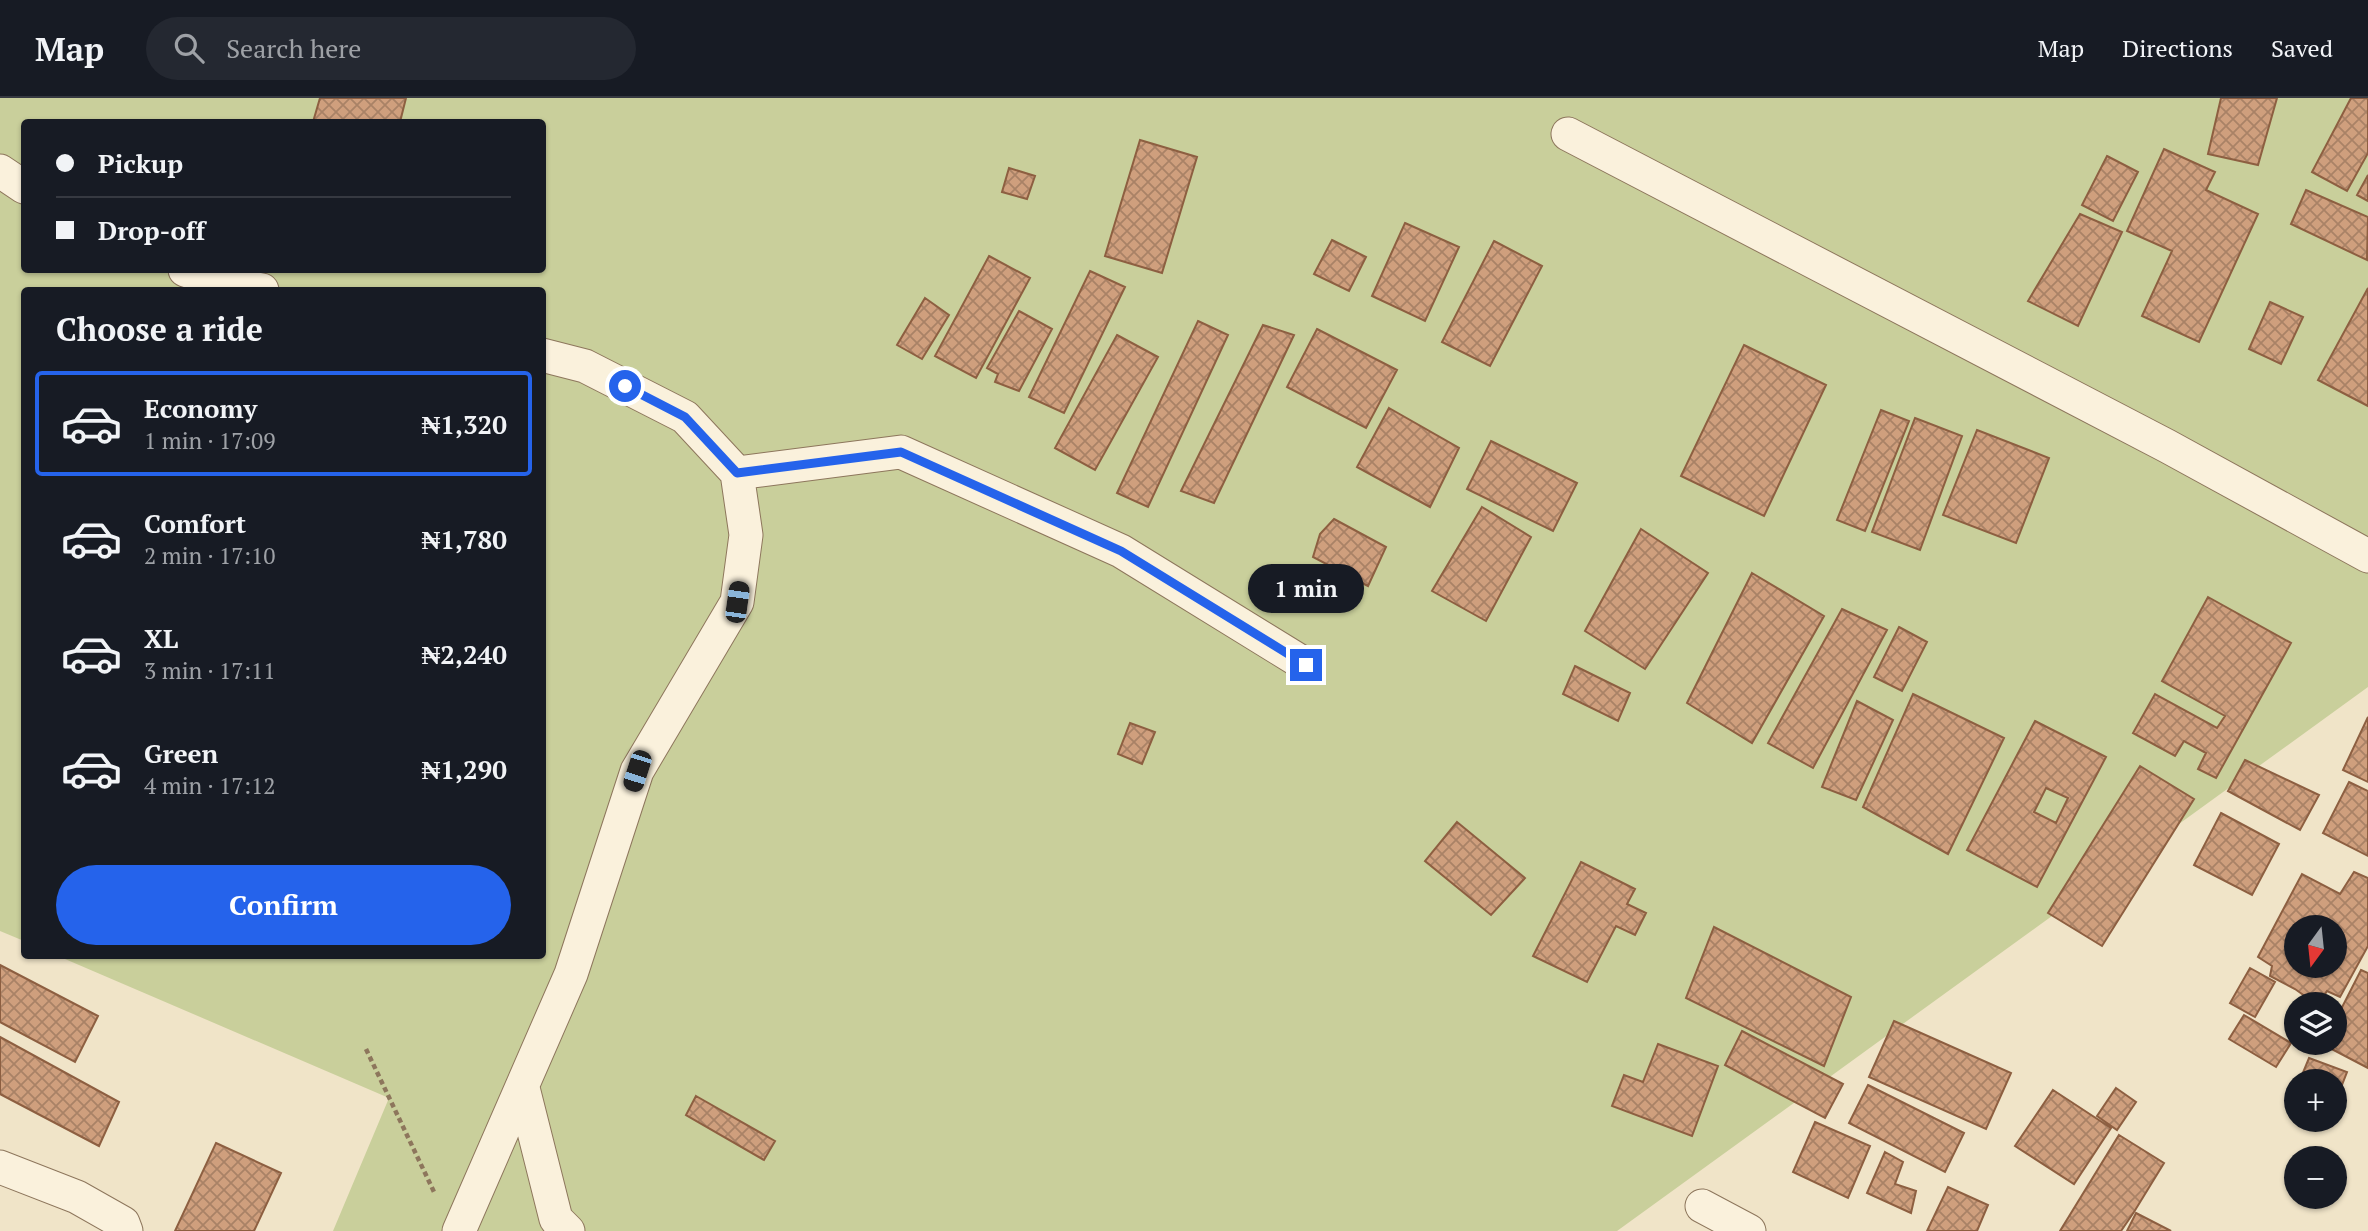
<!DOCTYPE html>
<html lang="en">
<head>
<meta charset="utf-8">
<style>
	:root { --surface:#171b24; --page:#242831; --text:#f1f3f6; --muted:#9ea1a6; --line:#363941; --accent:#2563eb }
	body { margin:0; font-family:"PT Serif",serif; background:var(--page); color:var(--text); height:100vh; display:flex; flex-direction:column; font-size:26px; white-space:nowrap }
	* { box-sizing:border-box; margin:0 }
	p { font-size:23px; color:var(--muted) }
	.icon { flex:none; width:38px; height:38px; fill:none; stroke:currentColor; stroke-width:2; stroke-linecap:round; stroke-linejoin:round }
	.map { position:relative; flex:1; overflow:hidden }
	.panel { position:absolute; left:21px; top:189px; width:525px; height:672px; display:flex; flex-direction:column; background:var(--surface); border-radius:7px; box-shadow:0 2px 5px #0004 }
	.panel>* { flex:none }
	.banner { position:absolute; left:21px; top:21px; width:525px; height:154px; border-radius:7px; box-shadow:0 2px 5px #0004; display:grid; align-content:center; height:154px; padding:0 35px; background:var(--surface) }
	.needle { width:46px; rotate:195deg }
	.buttons { position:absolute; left:2284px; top:817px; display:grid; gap:14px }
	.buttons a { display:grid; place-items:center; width:63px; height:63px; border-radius:50%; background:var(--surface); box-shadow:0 2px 5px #0004; font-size:35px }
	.end { position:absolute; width:32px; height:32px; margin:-16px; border:9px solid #2563eb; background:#fff; box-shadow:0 0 0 4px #fff }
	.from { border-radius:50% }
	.bubble { position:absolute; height:49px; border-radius:24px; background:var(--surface); box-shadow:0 2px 5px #0004; font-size:23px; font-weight:600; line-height:49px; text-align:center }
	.car { position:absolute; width:21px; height:42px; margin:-21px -10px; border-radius:9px; box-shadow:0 0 5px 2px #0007; background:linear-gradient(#222 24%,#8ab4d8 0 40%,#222 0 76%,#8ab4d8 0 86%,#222 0) }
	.banner b { display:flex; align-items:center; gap:24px; height:66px; font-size:26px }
	.banner b+b { border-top:2px solid var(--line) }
	.banner i { width:18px; height:18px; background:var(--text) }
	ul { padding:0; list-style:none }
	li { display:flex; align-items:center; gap:21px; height:105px; margin:0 14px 10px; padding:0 21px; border:4px solid transparent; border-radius:7px }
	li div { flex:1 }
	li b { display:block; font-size:26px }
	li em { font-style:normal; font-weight:600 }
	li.current { border-color:var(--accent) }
	li>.icon { width:63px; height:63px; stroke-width:1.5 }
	h2 { padding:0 35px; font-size:32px; line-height:84px }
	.action { display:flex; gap:14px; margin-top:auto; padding:14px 35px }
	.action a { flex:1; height:80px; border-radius:42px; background:var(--accent); color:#fff; font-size:28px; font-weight:600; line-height:80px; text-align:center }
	header { display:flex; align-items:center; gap:42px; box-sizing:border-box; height:98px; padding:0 35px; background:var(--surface); border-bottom:2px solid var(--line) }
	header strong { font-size:33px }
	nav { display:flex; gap:38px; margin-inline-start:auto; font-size:24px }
	.search { width:490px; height:63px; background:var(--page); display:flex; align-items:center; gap:18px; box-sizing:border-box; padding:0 24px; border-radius:38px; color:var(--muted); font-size:26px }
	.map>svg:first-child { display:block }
	.green { fill:#c9cf9b; fill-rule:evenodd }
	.building { fill:url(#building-cross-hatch); stroke:#8d5f41; stroke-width:2; fill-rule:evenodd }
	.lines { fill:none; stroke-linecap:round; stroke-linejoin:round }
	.street-casing { stroke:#8d765c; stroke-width:35 }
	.path { stroke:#8d765c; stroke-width:4.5; stroke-dasharray:5 3.5; stroke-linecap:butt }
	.street { stroke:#faf1dc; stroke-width:33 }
	.route { stroke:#2563eb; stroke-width:9 }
</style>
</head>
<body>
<header>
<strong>Map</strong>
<div class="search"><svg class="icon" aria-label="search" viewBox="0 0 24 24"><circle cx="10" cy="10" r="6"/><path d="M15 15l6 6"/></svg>Search here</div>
<nav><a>Map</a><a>Directions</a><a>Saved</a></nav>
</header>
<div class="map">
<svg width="2368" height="1133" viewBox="0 0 2368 1133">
	<defs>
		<pattern id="building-cross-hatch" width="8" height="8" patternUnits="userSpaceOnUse" patternTransform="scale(1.75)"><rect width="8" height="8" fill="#cf9f7d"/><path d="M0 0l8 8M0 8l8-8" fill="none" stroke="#a98266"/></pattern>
	</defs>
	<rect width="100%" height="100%" fill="#f0e4c8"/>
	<path class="green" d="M 0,0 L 2368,0 L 2368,589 L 1617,1133 L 333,1133 L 389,1000 L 58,858 L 542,858 L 542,192 L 24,192 L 24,843 L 0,833 ZM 24,24 L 542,24 L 542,172 L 24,172 Z"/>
	<path class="building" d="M 320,0 L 406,0 L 400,24 L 313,24 Z
		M 2221,0 L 2277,0 L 2258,67 L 2208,56 Z
		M 2351,0 L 2368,0 L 2368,55 L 2347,93 L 2312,74 Z
		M 1140,42 L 1197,59 L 1162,175 L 1105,158 Z
		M 2164,51 L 2215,74 L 2206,92 L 2258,116 L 2199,244 L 2142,218 L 2172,153 L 2127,133 Z
		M 2107,58 L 2138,74 L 2113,123 L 2082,107 Z
		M 1009,70 L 1035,78 L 1027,101 L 1002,94 Z
		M 2368,77 L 2368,103 L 2357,97 Z
		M 2306,92 L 2368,119 L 2367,162 L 2291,126 Z
		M 2080,116 L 2122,134 L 2078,228 L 2028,203 Z
		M 1405,125 L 1459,149 L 1425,223 L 1372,198 Z
		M 1332,142 L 1366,159 L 1349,193 L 1314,176 Z
		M 1494,143 L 1542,168 L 1490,268 L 1442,244 Z
		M 989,158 L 1030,180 L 976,280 L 935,258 Z
		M 1090,173 L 1125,189 L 1064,315 L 1029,299 Z
		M 2368,190 L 2368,308 L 2318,282 Z
		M 925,200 L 949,217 L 922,261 L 897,247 Z
		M 2270,204 L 2303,219 L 2281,266 L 2249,251 Z
		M 1019,213 L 1052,231 L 1019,293 L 995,284 L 998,276 L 987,270 Z
		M 1198,223 L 1228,237 L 1148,409 L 1117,395 Z
		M 1263,227 L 1294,237 L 1214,405 L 1181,393 Z
		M 1317,231 L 1397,272 L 1366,330 L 1287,289 Z
		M 1117,237 L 1158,259 L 1095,372 L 1055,350 Z
		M 1744,247 L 1826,287 L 1764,418 L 1681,378 Z
		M 1389,310 L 1459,350 L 1430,409 L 1357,369 Z
		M 1881,312 L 1909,323 L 1865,433 L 1837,422 Z
		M 1915,320 L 1962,338 L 1920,452 L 1872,434 Z
		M 1977,332 L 2049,360 L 2016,445 L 1943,417 Z
		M 1491,343 L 1577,385 L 1553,433 L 1467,391 Z
		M 1482,409 L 1531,439 L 1486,523 L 1432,493 Z
		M 1334,421 L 1386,449 L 1368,488 L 1313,459 L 1320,436 Z
		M 1641,431 L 1708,475 L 1645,571 L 1585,533 Z
		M 1752,475 L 1824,518 L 1752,645 L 1687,605 Z
		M 2208,499 L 2291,545 L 2216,680 L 2198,671 L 2206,655 L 2184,643 L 2175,658 L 2133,635 L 2155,596 L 2217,630 L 2225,618 L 2162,583 Z
		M 1842,511 L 1887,532 L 1813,670 L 1768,645 Z
		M 1899,529 L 1927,544 L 1902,593 L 1874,579 Z
		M 1575,568 L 1630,595 L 1618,623 L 1563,596 Z
		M 1913,596 L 2004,640 L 1948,756 L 1863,709 Z
		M 1857,603 L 1893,622 L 1856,702 L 1822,689 Z
		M 2368,619 L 2368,684 L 2343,672 Z
		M 2035,623 L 2106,659 L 2037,789 L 1967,752 ZM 2046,690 L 2068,700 L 2056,725 L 2034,714 Z
		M 1130,625 L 1155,634 L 1142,666 L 1118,656 Z
		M 2245,662 L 2319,697 L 2300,732 L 2228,693 Z
		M 2140,668 L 2194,701 L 2102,848 L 2048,815 Z
		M 2349,684 L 2368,693 L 2368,758 L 2323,735 Z
		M 2221,715 L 2279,746 L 2252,797 L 2194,767 Z
		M 1457,724 L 1525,780 L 1491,817 L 1425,763 Z
		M 1581,764 L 1635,791 L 1627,806 L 1646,815 L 1635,837 L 1616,828 L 1587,884 L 1533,858 Z
		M 2354,774 L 2368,780 L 2368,848 L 2340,899 L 2327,893 L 2319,906 L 2316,906 L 2295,891 L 2270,878 L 2272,868 L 2258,859 L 2302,776 L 2340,796 ZM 2296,830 L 2334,830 L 2334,868 L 2296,868 Z
		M 1714,829 L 1851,899 L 1824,968 L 1686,900 Z
		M 0,867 L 98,918 L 75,964 L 0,924 Z
		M 2250,870 L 2275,884 L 2255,919 L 2230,905 Z
		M 2361,872 L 2368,875 L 2368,970 L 2324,947 L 2325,945 L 2334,945 L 2334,925 Z
		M 2244,917 L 2291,945 L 2276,969 L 2229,941 Z
		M 1894,923 L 2011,975 L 1986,1031 L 1869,979 Z
		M 1742,933 L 1843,986 L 1825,1020 L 1725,967 Z
		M 0,939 L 119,1004 L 99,1048 L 0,996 Z
		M 1658,946 L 1718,968 L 1692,1038 L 1612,1008 L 1624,977 L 1643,984 Z
		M 2309,960 L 2347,974 L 2340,992 L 2334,990 L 2334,984 L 2318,984 L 2302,977 Z
		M 1868,987 L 1964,1035 L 1945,1074 L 1849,1025 Z
		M 2116,990 L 2136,1004 L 2117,1032 L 2097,1018 Z
		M 2053,992 L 2111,1030 L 2074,1086 L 2015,1048 Z
		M 696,998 L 775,1043 L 764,1062 L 686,1017 Z
		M 1815,1024 L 1870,1048 L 1848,1100 L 1793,1074 Z
		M 2119,1037 L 2164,1065 L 2134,1114 L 2121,1133 L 2060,1133 Z
		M 216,1045 L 281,1075 L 254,1133 L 175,1133 Z
		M 1885,1054 L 1903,1064 L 1895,1086 L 1916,1093 L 1911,1115 L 1867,1095 Z
		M 1948,1089 L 1988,1107 L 1977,1133 L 1927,1133 Z
		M 2136,1115 L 2171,1133 L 2127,1133 Z"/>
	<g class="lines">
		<g class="street-casing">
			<path id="street" d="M 1568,36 L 2167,348 L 2368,458
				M 0,73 L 24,89
				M 185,172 L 228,186 L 262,192
				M 542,257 L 585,268 L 685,319 L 737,375
				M 523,990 L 556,1121 L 568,1133
				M 0,1069 L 77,1099 L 123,1125 L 126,1133
				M 1702,1108 L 1749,1133
				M 459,1133 L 571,876 L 637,673 L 737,504 L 746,437 L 737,375 L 901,354 L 1121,453 L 1306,567"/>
		</g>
		<path class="path" d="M 366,951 L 435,1096"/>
		<use href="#street" class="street"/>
	</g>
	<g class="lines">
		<path class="route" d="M 625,288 L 685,319 L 737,375 L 901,354 L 1121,453 L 1306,567"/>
	</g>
</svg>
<div class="buttons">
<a><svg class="needle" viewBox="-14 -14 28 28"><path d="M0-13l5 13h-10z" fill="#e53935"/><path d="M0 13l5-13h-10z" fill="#9ea1a6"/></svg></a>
<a><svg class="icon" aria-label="layers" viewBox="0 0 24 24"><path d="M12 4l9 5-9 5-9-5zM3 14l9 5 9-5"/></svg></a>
<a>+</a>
<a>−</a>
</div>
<i class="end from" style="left:625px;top:288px"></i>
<i class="end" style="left:1306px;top:567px"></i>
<div class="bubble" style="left:1248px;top:466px;width:116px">1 min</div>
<i class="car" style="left:737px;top:504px;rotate:8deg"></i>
<i class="car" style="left:637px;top:673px;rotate:198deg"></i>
<div class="banner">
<b><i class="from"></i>Pickup</b>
<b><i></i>Drop-off</b>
</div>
<section class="panel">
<h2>Choose a ride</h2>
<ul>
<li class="current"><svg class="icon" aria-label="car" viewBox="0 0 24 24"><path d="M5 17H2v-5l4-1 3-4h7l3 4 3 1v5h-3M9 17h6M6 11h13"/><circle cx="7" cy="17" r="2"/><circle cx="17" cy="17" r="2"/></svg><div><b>Economy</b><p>1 min · 17:09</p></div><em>₦1,320</em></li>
<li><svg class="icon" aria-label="car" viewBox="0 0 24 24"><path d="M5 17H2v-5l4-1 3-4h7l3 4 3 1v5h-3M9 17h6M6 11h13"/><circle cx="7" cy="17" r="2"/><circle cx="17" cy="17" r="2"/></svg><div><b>Comfort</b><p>2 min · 17:10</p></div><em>₦1,780</em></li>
<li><svg class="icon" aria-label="car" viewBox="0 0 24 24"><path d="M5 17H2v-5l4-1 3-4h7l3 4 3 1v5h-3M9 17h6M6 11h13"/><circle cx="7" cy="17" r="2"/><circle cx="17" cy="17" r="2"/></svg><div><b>XL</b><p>3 min · 17:11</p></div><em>₦2,240</em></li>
<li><svg class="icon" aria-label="car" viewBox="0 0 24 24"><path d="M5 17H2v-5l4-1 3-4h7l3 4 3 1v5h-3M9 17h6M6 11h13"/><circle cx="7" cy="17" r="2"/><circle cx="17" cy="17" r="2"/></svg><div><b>Green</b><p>4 min · 17:12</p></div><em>₦1,290</em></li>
</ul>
<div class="action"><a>Confirm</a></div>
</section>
</div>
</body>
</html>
